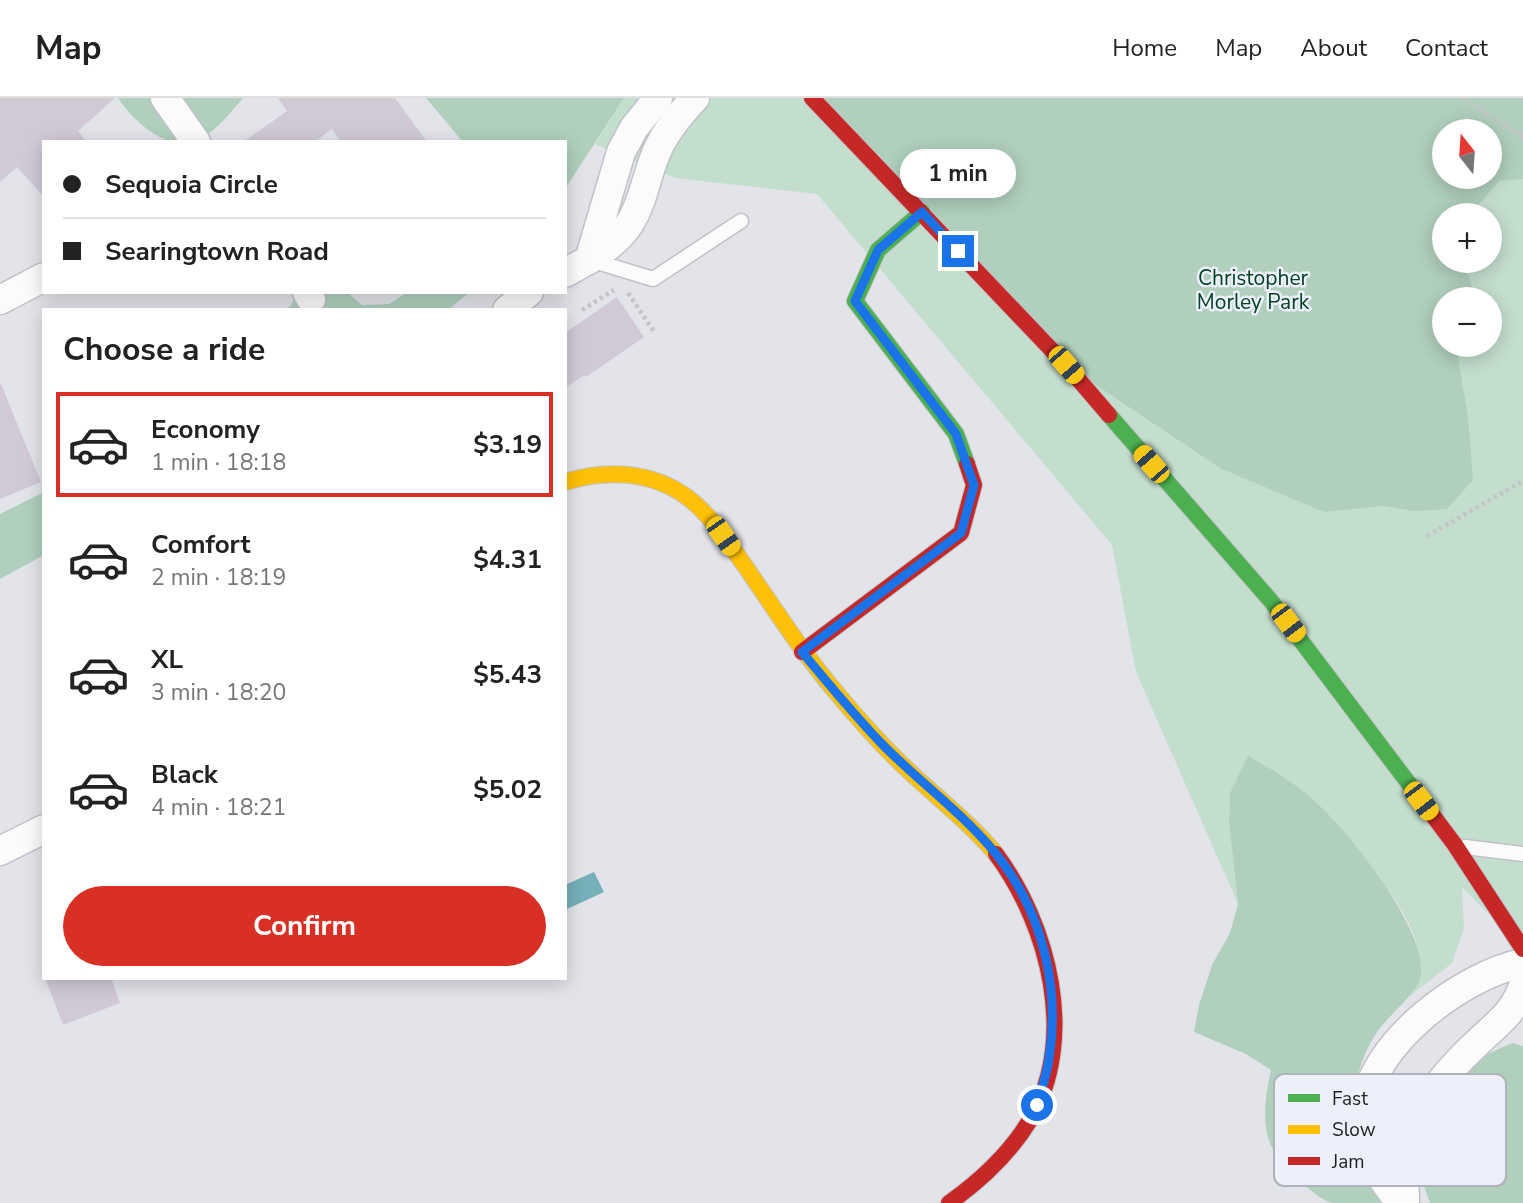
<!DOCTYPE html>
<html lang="en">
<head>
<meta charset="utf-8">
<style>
	:root { --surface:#fff; --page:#f6f6f6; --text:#222; --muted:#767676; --line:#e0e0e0; --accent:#d93025 }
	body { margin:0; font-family:"Nunito Sans",sans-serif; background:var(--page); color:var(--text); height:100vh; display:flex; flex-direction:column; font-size:26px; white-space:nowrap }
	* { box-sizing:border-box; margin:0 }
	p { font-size:23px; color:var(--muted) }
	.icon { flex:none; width:38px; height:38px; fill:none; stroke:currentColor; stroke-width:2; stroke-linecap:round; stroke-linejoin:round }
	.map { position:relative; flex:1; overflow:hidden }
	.panel { position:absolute; left:42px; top:210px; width:525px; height:672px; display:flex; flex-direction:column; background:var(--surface); border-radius:0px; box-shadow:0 4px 18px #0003 }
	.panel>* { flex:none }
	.banner { position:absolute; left:42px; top:42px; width:525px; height:154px; border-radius:0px; box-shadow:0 4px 18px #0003; display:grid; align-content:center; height:154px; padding:0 21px; background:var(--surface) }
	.needle { width:46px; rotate:343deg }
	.buttons { position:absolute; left:1432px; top:21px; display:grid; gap:14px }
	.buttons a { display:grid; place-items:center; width:70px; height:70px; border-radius:50%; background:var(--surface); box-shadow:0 4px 18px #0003; font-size:35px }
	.end { position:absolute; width:32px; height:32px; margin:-16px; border:9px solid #1a73e8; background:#fff; box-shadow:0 0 0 4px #fff }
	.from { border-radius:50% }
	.bubble { position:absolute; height:49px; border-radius:24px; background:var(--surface); box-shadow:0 4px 18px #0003; font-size:23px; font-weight:700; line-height:49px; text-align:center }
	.car { position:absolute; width:21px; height:42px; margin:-21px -10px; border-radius:9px; box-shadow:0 0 5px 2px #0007; background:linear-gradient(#f5c518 24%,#345 0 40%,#f5c518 0 76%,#345 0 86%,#f5c518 0) }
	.banner b { display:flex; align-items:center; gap:24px; height:66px; font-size:26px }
	.banner b+b { border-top:2px solid var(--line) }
	.banner i { width:18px; height:18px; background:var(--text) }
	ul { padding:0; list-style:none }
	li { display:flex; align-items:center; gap:21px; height:105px; margin:0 14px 10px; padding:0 7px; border:4px solid transparent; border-radius:0px }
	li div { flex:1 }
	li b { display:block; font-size:26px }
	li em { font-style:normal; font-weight:700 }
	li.on { border-color:var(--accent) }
	li>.icon { width:63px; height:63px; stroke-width:1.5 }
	h2 { padding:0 21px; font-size:32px; line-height:84px }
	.action { display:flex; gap:14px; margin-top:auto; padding:14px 21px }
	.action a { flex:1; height:80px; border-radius:42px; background:var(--accent); color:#fff; font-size:28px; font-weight:700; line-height:80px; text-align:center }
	header { display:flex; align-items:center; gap:42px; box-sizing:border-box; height:98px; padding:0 35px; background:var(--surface); border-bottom:2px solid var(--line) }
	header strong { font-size:33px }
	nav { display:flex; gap:38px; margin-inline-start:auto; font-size:24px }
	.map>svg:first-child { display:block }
	.green { fill:#c4dece; fill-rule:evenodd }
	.forest { fill:#b0cfbd; fill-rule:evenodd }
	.water { fill:#77b0b8 }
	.building { fill:#d1cad5 }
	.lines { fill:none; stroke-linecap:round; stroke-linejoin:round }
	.lane-casing { stroke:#c1c2c7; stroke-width:17 }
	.street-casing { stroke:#c1c2c7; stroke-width:31 }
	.fast-casing { stroke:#c1c2c7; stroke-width:18 }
	.slow-casing { stroke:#c1c2c7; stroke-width:18 }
	.jam-casing { stroke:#c1c2c7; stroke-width:18 }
	.path { stroke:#c4c5c8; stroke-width:4.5; stroke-dasharray:3.5 3.5; stroke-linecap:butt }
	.lane { stroke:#fbfbfc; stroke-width:14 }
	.street { stroke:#fbfbfc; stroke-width:28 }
	.fast { stroke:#4caf50; stroke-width:16 }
	.slow { stroke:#ffc107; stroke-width:16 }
	.jam { stroke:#c62828; stroke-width:16 }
	.route { stroke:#1a73e8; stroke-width:9 }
	.labels { text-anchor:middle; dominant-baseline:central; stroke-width:5; stroke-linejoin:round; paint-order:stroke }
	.park-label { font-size:21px; fill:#00431f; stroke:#edf0fb }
	.key { fill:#edf0fb; stroke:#afb2ba; stroke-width:2 }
	.key-label { font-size:19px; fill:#1e2023 }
</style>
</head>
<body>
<header>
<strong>Map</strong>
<nav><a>Home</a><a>Map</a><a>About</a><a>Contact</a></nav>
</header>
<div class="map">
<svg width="1523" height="1105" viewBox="0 0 1523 1105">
	<rect width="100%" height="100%" fill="#e2e4ea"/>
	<path class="green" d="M 624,0 L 1523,0 L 1523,850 L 1462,789 L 1464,831 L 1452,865 L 1410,898 C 1413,892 1419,885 1420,879 C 1429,798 1303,707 1249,658 L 1230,695 L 1229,724 L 1238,806 L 1136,574 L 1112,447 L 817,96 L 675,80 L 595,46 ZM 1444,33 L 1489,33 L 1489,79 L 1444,79 ZM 1444,117 L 1489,117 L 1489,163 L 1444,163 ZM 1444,201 L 1489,201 L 1489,247 L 1444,247 Z"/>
	<path class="forest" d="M 118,0 L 243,0 C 230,15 217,32 199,42 C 170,57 133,23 118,0 Z
		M 426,0 L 624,0 L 565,91 L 565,44 L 463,44 Z
		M 812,0 L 1523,0 L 1523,81 L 1499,83 C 1480,105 1475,117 1444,117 L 1444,163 L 1464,163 L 1474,196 L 1471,201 L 1444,201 L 1444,247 L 1456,247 L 1468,319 L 1473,382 L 1447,411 L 1414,413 L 1383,408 L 1324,414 L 1220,370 L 1066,267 ZM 1444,33 L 1489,33 L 1489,79 L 1444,79 Z
		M 298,194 L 347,194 L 362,207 L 389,206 L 408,194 L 470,194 L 448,212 L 288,212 Z
		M 44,394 L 44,457 L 0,481 L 0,416 Z
		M 1248,658 C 1277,674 1303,690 1326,714 C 1355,743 1432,839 1420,881 C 1415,897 1388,918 1377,934 C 1343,985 1346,1055 1381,1105 C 1365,1105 1347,1105 1332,1105 C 1323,1103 1312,1093 1305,1088 C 1261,1055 1260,1022 1271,972 L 1246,956 L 1194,934 L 1199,907 L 1212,867 L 1230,835 L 1238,806 L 1229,724 L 1230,695 Z
		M 1512,945 L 1523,948 L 1523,1105 L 1430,1105 L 1415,1063 L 1417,1032 L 1460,981 L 1485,957 Z"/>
	<path class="water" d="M 594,774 L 604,794 L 565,812 L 565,787 Z"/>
	<path class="building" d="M 0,0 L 115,0 L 78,33 L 87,44 L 44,44 L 44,99 L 17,69 L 0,84 Z
		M 278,0 L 395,0 L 427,44 L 341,44 L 332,31 L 314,44 L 243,44 L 287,13 Z
		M 617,199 L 644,239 L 586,279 L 584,277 L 565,290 L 565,235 Z
		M 1,286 L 41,384 L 0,401 L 0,287 Z
		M 45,880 L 111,880 L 120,905 L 63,927 Z"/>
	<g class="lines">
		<g class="lane-casing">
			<path id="lane" d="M 591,162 L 653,181 L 741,123
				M 1465,749 L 1523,756"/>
		</g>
		<g class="street-casing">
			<path id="street" d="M 165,0 L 196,44
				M 589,162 L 621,54 L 634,30 L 658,0
				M 565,175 C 589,162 615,148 630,125 C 643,104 646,80 655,58 C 663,36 679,17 695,0
				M 307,194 L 311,201
				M 0,202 L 44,179
				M 507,212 L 529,194
				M 0,753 L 44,731
				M 1401,1105 C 1378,1079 1361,1049 1364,1012 C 1370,946 1462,877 1523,865
				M 1405,1105 C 1405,1089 1403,1072 1405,1057 C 1411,1014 1447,973 1477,945 C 1497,926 1514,915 1523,888"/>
		</g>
		<g class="fast-casing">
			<path id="fast" d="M 922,114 L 878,152 L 855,203 L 956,336 L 967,366
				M 1109,317 L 1271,503 L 1422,703"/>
		</g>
		<g class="slow-casing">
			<path id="slow" d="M 565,384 C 606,371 651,373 687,399 C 711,417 728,444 745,468 C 774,510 802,554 835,593 C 859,622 884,650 911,675 C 940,702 971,726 996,756"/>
		</g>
		<g class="jam-casing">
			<path id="jam" d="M 812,0 L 1066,267 L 1109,317
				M 802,554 L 961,435 L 974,387 L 967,366
				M 1422,703 L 1455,747 L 1523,851
				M 949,1105 C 980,1083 1010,1055 1030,1022 C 1078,940 1049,828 996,756"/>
		</g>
		<path class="path" d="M 1462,0 L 1523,39
			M 628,195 L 655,235
			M 582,212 L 614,192
			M 1427,438 L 1523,383"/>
		<use href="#lane" class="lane"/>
		<use href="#street" class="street"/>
		<use href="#fast" class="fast"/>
		<use href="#slow" class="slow"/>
		<use href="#jam" class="jam"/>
	</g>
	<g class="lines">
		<path class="route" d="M 958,153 L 922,114 L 878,152 L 855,203 L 956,336 L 974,387 L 961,435 L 802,554 C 828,585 854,617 882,646 C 921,686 970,720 1003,765 C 1044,821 1060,893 1049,961 C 1047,977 1041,992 1037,1007"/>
	</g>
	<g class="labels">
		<g class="park-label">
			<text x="1253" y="180">Christopher<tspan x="1253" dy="24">Morley Park</tspan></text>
		</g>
	</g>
	<rect x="1274" y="976" width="232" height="112" rx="10" class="key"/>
	<rect x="1288" y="996" width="32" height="8" fill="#4caf50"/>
	<rect x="1288" y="1027" width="32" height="9" fill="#ffc107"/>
	<rect x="1288" y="1059" width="32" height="8" fill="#c62828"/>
	<g class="key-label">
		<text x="1332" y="1007">Fast</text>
		<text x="1332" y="1038">Slow</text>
		<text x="1332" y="1070">Jam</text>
	</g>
</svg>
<div class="buttons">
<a><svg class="needle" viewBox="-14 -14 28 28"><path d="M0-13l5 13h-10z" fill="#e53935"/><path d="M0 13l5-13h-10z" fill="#767676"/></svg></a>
<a>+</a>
<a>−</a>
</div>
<i class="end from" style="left:1037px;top:1007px"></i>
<i class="end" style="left:958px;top:153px"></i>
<div class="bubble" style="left:900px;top:51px;width:116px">1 min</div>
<i class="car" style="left:1066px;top:267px;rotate:139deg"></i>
<i class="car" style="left:1151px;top:366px;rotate:319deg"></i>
<i class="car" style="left:723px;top:438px;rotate:145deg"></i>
<i class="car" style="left:1288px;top:525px;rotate:143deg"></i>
<i class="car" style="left:1421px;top:703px;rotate:143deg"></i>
<div class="banner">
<b><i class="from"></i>Sequoia Circle</b>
<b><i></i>Searingtown Road</b>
</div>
<section class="panel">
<h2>Choose a ride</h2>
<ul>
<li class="on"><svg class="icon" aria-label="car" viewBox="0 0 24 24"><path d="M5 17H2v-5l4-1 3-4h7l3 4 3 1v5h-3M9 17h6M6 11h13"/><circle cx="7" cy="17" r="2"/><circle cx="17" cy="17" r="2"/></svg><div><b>Economy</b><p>1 min · 18:18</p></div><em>$3.19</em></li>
<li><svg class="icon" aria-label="car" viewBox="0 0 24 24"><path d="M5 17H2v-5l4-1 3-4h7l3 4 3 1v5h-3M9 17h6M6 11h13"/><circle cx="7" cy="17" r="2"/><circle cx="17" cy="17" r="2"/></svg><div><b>Comfort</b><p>2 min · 18:19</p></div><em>$4.31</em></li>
<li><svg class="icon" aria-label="car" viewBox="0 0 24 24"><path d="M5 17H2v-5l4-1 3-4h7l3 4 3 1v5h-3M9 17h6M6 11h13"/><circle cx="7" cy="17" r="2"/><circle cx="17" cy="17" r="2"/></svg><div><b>XL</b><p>3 min · 18:20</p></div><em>$5.43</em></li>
<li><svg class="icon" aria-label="car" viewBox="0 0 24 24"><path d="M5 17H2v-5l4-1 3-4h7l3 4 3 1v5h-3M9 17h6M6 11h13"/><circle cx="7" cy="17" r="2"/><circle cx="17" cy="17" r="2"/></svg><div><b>Black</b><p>4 min · 18:21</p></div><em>$5.02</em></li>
</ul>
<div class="action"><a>Confirm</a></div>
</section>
</div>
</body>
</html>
